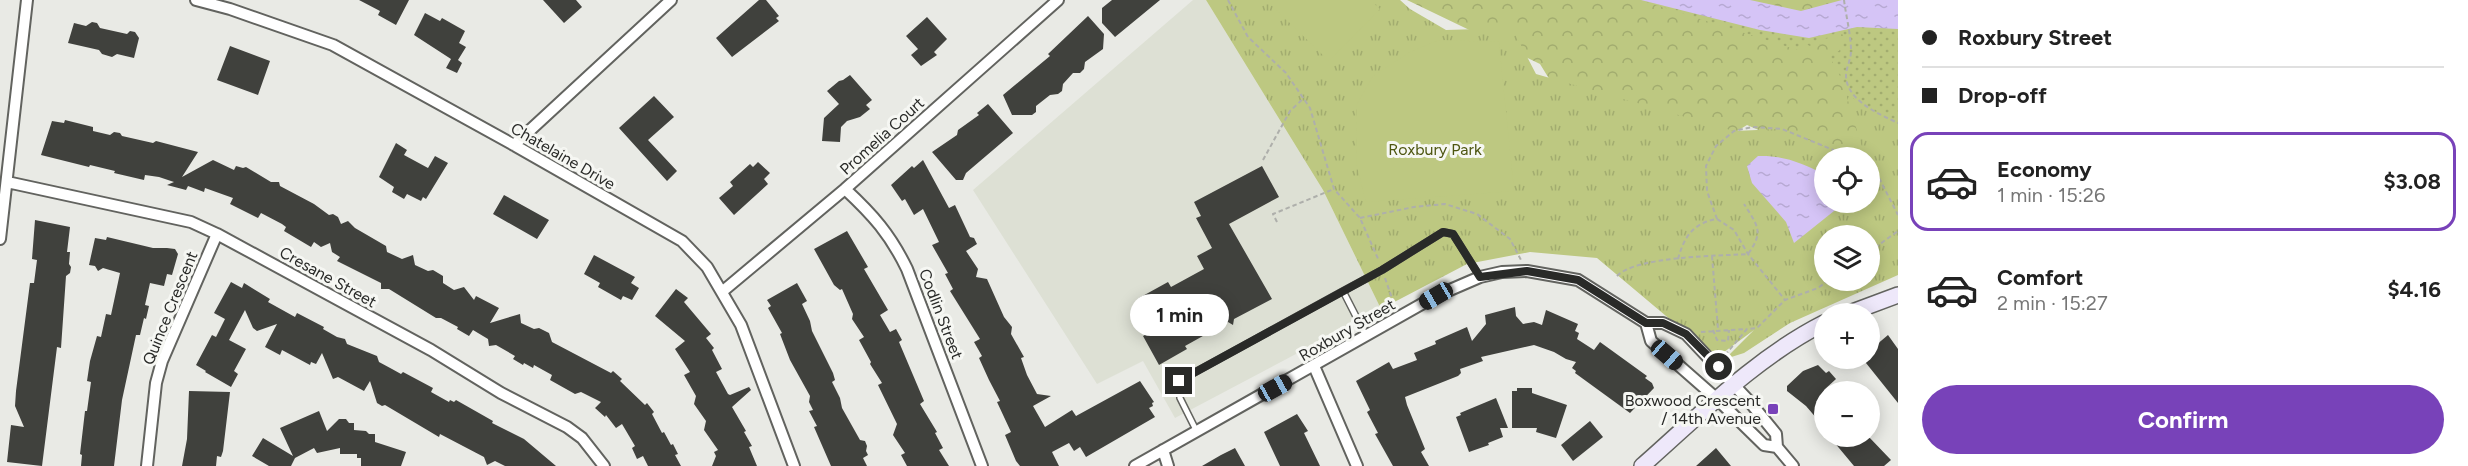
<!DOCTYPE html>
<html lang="en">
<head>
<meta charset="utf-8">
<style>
	:root { --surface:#fff; --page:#f6f6f6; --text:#222; --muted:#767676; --line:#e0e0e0; --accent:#7842b9 }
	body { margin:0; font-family:Figtree,sans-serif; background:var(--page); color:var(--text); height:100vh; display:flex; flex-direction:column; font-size:22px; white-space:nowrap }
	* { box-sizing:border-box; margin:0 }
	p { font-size:20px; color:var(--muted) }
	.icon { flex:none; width:33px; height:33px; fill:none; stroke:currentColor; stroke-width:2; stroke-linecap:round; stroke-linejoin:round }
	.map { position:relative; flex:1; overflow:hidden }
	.details { display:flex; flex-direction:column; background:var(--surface); width:570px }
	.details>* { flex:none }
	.guide { display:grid; align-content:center; height:132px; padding:0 24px; background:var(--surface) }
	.controls { position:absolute; left:1814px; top:147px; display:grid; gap:12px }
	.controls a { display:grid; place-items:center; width:66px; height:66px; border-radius:50%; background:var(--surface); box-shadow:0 3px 15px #0003; font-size:30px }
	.end { position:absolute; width:27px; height:27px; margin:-14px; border:8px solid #292a28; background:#fff; box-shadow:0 0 0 3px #fff }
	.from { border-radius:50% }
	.bubble { position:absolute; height:42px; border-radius:21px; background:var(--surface); box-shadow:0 3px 15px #0003; font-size:20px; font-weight:700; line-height:42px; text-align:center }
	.car { position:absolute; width:18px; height:36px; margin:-18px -9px; border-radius:8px; box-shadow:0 0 4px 2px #0007; background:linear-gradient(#222 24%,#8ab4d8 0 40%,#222 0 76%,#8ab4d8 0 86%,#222 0) }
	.guide b { display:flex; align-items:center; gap:21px; height:57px; font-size:22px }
	.guide b+b { border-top:2px solid var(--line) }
	.guide i { width:15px; height:15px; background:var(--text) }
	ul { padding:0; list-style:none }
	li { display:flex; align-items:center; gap:18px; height:99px; margin:0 12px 9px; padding:0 12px; border:3px solid transparent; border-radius:18px }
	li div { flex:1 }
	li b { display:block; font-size:22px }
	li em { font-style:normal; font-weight:700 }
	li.selected { border-color:var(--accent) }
	li>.icon { width:54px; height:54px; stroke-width:1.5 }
	.cta { display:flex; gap:12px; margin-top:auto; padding:12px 24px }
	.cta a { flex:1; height:69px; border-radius:36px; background:var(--accent); color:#fff; font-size:24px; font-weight:700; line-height:69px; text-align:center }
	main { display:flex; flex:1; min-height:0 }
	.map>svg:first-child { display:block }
	.built { fill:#dde0d4 }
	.grass { fill:url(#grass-dots) }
	.forest { fill:url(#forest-crowns) }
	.park { fill:url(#park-tufts); fill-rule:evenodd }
	.garden { fill:#bdc881 }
	.water { fill:url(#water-ripples) }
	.building { fill:#40413d }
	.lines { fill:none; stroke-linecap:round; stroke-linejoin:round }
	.service-casing { stroke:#62635f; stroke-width:8 }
	.minor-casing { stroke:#62635f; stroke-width:14 }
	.secondary-casing { stroke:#62635f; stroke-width:18 }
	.path { stroke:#aeafab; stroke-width:2; stroke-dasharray:4.5 3; stroke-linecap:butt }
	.service { stroke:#fff; stroke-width:5 }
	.minor { stroke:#fff; stroke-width:10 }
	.secondary { stroke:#eee8fa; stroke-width:15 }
	.route { stroke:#292a28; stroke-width:8 }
	.poi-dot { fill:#7842b9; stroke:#f6f7f3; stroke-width:2 }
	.labels { text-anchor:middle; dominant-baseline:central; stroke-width:6; stroke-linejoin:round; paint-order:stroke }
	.street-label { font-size:16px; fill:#292a28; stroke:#f6f7f3 }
	.park-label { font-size:16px; fill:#4e5611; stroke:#f6f7f3 }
	.poi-label { font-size:16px; fill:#292a28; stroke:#f6f7f3; text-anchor:end }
</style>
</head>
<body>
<main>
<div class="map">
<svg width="1898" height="466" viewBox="0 0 1898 466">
	<defs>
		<pattern id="grass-dots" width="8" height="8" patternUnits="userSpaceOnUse" patternTransform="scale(1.5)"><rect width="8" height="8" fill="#bdc881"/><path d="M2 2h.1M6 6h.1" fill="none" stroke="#a2ac6f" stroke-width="1.8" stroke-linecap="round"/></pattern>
		<pattern id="forest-crowns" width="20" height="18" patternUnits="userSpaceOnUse" patternTransform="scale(1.5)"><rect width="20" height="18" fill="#bdc881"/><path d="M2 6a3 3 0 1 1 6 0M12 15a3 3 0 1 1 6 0" fill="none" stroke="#a2ac6f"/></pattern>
		<pattern id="park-tufts" width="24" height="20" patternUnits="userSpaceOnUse" patternTransform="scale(1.5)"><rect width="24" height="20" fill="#bdc881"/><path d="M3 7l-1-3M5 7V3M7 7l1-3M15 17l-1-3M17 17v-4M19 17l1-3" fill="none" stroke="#a2ac6f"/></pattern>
		<pattern id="water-ripples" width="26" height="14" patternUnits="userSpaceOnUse" patternTransform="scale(1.5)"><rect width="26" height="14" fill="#d5c4f6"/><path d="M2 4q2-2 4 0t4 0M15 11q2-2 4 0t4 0" fill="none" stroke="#b7a9d3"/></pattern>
	</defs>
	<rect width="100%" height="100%" fill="#e9eae5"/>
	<path class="built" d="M 1193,0 L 1206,0 L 1323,190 L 1381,309 L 1175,418 L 1143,361 L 1097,384 L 973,190 Z"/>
	<path class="grass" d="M 1612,0 L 1898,0 L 1898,199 L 1869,158 Z"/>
	<path class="forest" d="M 1407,0 L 1640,0 L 1798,50 L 1804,43 L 1814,48 L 1820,45 L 1821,40 L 1843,34 L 1844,39 L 1839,51 L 1831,54 L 1831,59 L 1849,93 L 1857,102 L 1869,158 L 1824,158 L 1747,125 L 1708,149 L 1561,98 L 1540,64 Z
		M 1717,0 L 1838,0 L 1794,13 Z"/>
	<path class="park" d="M 1206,0 L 1400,0 L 1410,9 L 1446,30 L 1512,28 L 1536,74 L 1734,131 L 1782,129 L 1851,157 L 1824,158 L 1824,202 L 1869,202 L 1869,158 L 1865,157 L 1846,94 L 1898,125 L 1898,275 L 1790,323 L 1744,353 L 1725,359 L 1754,330 L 1716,358 L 1597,258 L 1530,252 L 1467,264 L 1381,309 L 1323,190 ZM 1824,236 L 1869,236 L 1869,280 L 1824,280 Z"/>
	<path class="garden" d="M 1266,0 L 1370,0 L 1380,9 L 1329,61 Z
		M 1439,40 L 1499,42 L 1514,191 L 1366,202 L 1356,163 L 1357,104 L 1373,76 L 1410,52 Z"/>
	<path class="water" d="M 1641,0 L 1750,0 L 1801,11 L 1842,0 L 1898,0 L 1898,29 L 1857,27 L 1809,38 L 1760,30 Z
		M 1758,156 C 1783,155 1802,163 1824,174 L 1824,202 L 1844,203 L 1794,243 L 1786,222 L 1752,183 L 1747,166 Z"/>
	<path class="building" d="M 359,0 L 409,0 L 396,25 L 378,15 L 380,11 Z
		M 543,0 L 576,0 L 582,7 L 564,23 Z
		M 759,0 L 766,0 L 779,16 L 776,18 L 779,21 L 732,57 L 716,38 Z
		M 1112,0 L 1160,0 L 1115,37 L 1102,23 L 1102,8 Z
		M 425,13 L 440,21 L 442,18 L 465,31 L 459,43 L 466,47 L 458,60 L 462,63 L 457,73 L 446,68 L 451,59 L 414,35 Z
		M 1088,16 L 1104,34 L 1103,49 L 1085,62 L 1084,69 L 1080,73 L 1073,73 L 1063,84 L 1062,91 L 1058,94 L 1050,95 L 1036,106 L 1036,112 L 1032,115 L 1012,115 L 1003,95 L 1050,56 L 1048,54 Z
		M 927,17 L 947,39 L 934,52 L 937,55 L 921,66 L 911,55 L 918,49 L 906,36 Z
		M 92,22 L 97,23 L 100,28 L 127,34 L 130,31 L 135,32 L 139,38 L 134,58 L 117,54 L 112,57 L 102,54 L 99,50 L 68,43 L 74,23 L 86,26 Z
		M 230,46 L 270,61 L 258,95 L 217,80 Z
		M 850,75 L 872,100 L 866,105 L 870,109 L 860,117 L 847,121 L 841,127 L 840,142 L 822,141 L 824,118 L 839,104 L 827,91 L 839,81 L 843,80 Z
		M 654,96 L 674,117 L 648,140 L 677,171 L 667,181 L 619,128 Z
		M 988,104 L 1013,133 L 966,173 L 963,180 L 956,180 L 932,152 L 957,135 L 958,130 L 979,115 L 977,113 Z
		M 65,120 L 93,127 L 93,131 L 110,135 L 114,132 L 120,133 L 122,136 L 153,143 L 156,141 L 198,152 L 182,177 L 213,160 L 234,170 L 236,166 L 243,168 L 246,167 L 271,182 L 279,182 L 280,186 L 314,204 L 329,215 L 333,214 L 338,217 L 341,224 L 348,221 L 355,228 L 386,246 L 387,252 L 402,259 L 413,255 L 415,265 L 428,271 L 433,270 L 443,276 L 443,283 L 454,290 L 464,287 L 474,300 L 476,296 L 499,308 L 490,323 L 520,314 L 521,323 L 534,329 L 539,328 L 549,333 L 552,342 L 611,373 L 613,371 L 622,379 L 620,381 L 645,405 L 647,403 L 654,412 L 652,414 L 662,433 L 664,432 L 671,445 L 673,444 L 678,454 L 675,455 L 681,466 L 648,466 L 643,456 L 637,459 L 632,448 L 635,446 L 622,424 L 616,428 L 606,415 L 605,417 L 595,408 L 601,402 L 581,392 L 575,394 L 550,380 L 552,375 L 534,365 L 533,368 L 524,363 L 523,365 L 513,359 L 515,356 L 496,345 L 489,346 L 488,339 L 473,330 L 469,336 L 457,329 L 458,327 L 441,318 L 436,318 L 389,289 L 381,289 L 381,283 L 337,261 L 340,257 L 332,252 L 330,243 L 321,247 L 314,242 L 311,247 L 284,231 L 286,227 L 282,224 L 261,213 L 258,218 L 230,204 L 233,198 L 205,188 L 204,192 L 188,186 L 186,190 L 167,185 L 174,182 L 159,177 L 145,175 L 144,180 L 114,173 L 115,171 L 90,165 L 89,167 L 41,155 L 52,121 L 64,123 Z
		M 396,143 L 407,150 L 404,155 L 428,168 L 435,156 L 448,163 L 426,199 L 423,197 L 421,201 L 407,194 L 404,199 L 392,192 L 394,187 L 379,177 Z
		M 923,160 L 949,208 L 955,205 L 970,237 L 974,238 L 977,244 L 966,251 L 978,269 L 976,277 L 987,279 L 1004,317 L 1012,327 L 1011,334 L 1024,357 L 1021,358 L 1027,375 L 1037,394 L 1051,396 L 1033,406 L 1045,427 L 1072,410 L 1076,416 L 1140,381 L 1154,402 L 1152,403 L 1153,406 L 1149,408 L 1155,417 L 1086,457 L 1080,447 L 1074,451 L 1069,443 L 1052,452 L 1059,466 L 1020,466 L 1016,461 L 1005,435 L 1011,432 L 997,402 L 1000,401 L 989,380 L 979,358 L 982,356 L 974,342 L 980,339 L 950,291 L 953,289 L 945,274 L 948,273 L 932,245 L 939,242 L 923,209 L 914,215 L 905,199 L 902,201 L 891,185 L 912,166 L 914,168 Z
		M 758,162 L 770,173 L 764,179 L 768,184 L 734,215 L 719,198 L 733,186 L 730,182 L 750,164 L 753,167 Z
		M 1262,166 L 1279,197 L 1229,224 L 1272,299 L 1234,319 L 1233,325 L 1228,322 L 1185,346 L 1187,349 L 1159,365 L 1143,336 L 1149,333 L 1136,308 L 1142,304 L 1139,298 L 1168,282 L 1171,287 L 1204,269 L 1197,256 L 1212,248 L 1196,218 L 1201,216 L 1194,202 Z
		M 504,195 L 549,220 L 537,239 L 493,214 Z
		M 35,220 L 70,227 L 67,252 L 70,252 L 69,264 L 71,267 L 70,273 L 66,276 L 61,348 L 57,347 L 42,466 L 7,462 L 11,425 L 24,427 L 15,406 L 16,391 L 30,283 L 34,283 L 37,260 L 32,259 Z
		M 847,231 L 868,267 L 864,269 L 888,310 L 880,315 L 890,332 L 896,329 L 902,340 L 899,342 L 924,401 L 920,404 L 937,432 L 935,433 L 943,448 L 939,450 L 949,466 L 907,466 L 901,455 L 905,453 L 893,435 L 897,424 L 878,385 L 882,383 L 870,364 L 871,362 L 859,340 L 864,337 L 852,319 L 853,314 L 842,289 L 840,290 L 834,285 L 814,249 Z
		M 107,237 L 153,248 L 167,248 L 175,249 L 178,254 L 172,275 L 167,274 L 164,286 L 150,283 L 145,305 L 149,306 L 146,319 L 144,318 L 140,335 L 136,335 L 122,400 L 114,466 L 81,466 L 82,455 L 80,454 L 85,411 L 87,411 L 91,382 L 87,381 L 90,361 L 97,336 L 101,337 L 106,314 L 111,315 L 120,273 L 103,268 L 98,271 L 95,266 L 89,265 L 95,238 L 106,240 Z
		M 594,255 L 635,277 L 631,283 L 639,288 L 632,300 L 623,296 L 621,300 L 598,287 L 600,283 L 584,274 Z
		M 231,282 L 242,288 L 244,283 L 270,299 L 268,302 L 295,317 L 297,313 L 324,327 L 323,329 L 337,337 L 345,339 L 347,344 L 377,356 L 379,362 L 392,369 L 401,374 L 403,372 L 433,388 L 431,392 L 449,402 L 450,400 L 454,402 L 456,400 L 493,421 L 492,423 L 524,439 L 556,466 L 505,466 L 495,461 L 487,465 L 484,457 L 440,434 L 439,437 L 385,405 L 382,406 L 377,403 L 370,381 L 364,391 L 338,377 L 333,379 L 322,353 L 316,364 L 311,362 L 310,365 L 282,350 L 280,355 L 265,347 L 277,324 L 257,331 L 253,328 L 245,310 L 229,340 L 246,349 L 234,371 L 238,374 L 231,387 L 205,372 L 206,371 L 196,365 L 212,335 L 216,337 L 225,319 L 214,313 Z
		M 797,283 L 807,301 L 802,304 L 810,321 L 812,331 L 833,373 L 835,380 L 832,382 L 840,398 L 842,408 L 860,440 L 865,441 L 867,446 L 866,451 L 868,455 L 863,458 L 867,466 L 831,466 L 814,427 L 817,426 L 809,411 L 813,410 L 809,402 L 810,396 L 790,360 L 780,334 L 782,333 L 768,308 L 771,306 L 767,300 Z
		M 676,289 L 688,298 L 684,302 L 711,334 L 706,338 L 714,348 L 712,350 L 722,369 L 716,372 L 728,394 L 730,395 L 749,387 L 751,390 L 732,407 L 746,431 L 744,432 L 752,446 L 749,447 L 757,466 L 712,466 L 716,456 L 714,452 L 718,450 L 704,430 L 706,421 L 694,404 L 696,396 L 684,375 L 690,372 L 675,349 L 685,341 L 655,316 Z
		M 1515,307 L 1516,316 L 1523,324 L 1534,322 L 1542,325 L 1546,310 L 1578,324 L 1575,331 L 1579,333 L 1577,339 L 1594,350 L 1600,342 L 1647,376 L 1645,378 L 1652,383 L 1654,388 L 1630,413 L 1575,373 L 1576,371 L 1572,368 L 1576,362 L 1566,359 L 1554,352 L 1534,345 L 1481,357 L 1483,361 L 1460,369 L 1461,373 L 1458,376 L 1405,397 L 1407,405 L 1425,449 L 1421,452 L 1429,466 L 1393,466 L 1375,434 L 1378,433 L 1367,412 L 1370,410 L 1356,381 L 1389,362 L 1393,369 L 1417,360 L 1414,353 L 1436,344 L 1435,341 L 1467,327 L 1472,341 L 1486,324 L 1485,315 Z
		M 1888,335 L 1898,349 L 1898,403 L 1862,358 L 1869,358 L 1869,351 Z
		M 1818,365 L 1826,373 L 1829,371 L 1836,379 L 1824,390 L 1824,427 L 1806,406 L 1787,391 L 1787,386 L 1803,371 Z
		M 1517,388 L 1532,388 L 1532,393 L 1567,405 L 1556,438 L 1536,432 L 1537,428 L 1512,428 L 1512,391 L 1517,391 Z
		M 189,391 L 230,392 L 223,451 L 221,457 L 217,456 L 216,466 L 182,466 L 187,439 Z
		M 1496,398 L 1508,428 L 1500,428 L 1503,437 L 1488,443 L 1489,445 L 1469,452 L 1456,417 L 1461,415 L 1460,413 Z
		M 319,411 L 327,431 L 339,419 L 346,419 L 349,423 L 354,423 L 354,430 L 366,431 L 369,434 L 375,434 L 375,442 L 406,452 L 401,466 L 361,466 L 361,458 L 357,458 L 357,454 L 340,454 L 340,448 L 317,453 L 314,448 L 295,458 L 291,466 L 269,466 L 252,456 L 263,438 L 293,456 L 280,428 Z
		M 1297,414 L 1308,431 L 1304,433 L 1320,466 L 1280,466 L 1264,432 Z
		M 1590,421 L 1603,437 L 1573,461 L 1561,445 Z
		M 1829,436 L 1868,436 L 1891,460 L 1884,466 L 1854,466 Z
		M 1235,448 L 1245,466 L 1202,466 L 1221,455 Z
		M 1716,448 L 1731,466 L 1696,466 Z"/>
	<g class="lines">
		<g class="service-casing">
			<path id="service" d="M 1343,291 L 1382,270 L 1443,232 L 1453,234 L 1480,277
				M 1197,432 L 1180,398 L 1179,381 L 1343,291 L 1366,336"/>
		</g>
		<g class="minor-casing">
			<path id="minor" d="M 196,0 L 230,9 L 333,45 L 514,145 L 682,241 L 707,267 L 741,325 L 794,466
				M 514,145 L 671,0
				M 7,182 L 191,222 L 217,234 L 431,350 L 501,393 L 567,427 L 582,438 L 604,466
				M 845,189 C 873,215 890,234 907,269 L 982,466
				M 0,239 L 27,0
				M 723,291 L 845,189 L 1058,0
				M 1646,323 L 1651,341 L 1717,399 L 1764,445 L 1777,447
				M 1314,366 L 1357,466
				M 1163,450 L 1168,466
				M 147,466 L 156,383 L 162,361 L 217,234
				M 1135,466 L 1436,296 L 1480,277 L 1502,272 L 1527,271 L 1578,280 L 1646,323 L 1663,323 L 1686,334 L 1749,401 L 1776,434 L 1777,447 L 1793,466"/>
		</g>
		<g class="secondary-casing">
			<path id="secondary" d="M 1847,314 L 1898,295
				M 1642,466 C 1699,416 1755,358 1824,323"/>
		</g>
		<path class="path" d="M 1228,0 L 1248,37 L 1286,73 L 1310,108 L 1334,189 L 1360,218 L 1379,261
			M 1844,0 C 1846,16 1851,35 1851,51 C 1851,59 1847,66 1846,74 C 1845,100 1879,114 1898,123
			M 1263,160 L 1290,111 L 1304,98
			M 1869,167 L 1878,176 L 1898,215
			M 1360,218 L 1414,207 L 1445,204 L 1477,214 L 1510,239 L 1521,260
			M 1717,219 L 1707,191 L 1706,166 L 1716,146 L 1734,131 L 1752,127 L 1782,129 L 1853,158
			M 1277,222 L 1273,214 L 1334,189
			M 1869,252 L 1898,231
			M 1712,256 L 1718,329
			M 1678,259 C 1684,237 1693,223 1717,219 L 1734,230 L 1748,254 L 1785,300
			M 1617,276 C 1636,256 1719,256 1748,254 C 1764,232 1758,226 1744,204
			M 1385,278 L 1395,307
			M 1713,330 L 1717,340 L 1728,341 L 1729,330
			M 1701,332 L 1746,329
			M 1725,355 L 1747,329 L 1757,328 L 1785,300 L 1818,288 L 1829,280"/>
		<use href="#service" class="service"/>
		<use href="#minor" class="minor"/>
		<use href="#secondary" class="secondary"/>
	</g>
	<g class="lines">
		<path class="route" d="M 1179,381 L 1382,270 L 1443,232 L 1453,234 L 1480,277 L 1527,271 L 1578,280 L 1646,323 L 1663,323 L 1686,334 L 1719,367"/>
	</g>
	<rect class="poi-dot" x="1767" y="403" width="12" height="12" rx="3"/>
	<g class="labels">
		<g class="street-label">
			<text transform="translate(882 136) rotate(-42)">Promelia Court</text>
			<text transform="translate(563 156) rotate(30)">Chatelaine Drive</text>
			<text transform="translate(328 277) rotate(29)">Cresane Street</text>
			<text transform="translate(170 308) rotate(-68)">Quince Crescent</text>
			<text transform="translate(941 314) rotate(69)">Codlin Street</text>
			<text transform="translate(1347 330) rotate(-30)">Roxbury Street</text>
		</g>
		<g class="park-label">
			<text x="1435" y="149">Roxbury Park</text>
		</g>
		<g class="poi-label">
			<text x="1761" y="400">Boxwood Crescent<tspan x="1761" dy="18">/ 14th Avenue</tspan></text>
		</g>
	</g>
</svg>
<div class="controls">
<a><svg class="icon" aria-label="locate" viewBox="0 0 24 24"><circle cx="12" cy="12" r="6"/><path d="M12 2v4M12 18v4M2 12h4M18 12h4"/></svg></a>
<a><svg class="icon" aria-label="layers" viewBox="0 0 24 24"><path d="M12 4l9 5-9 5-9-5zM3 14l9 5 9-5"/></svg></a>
<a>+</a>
<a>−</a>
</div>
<i class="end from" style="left:1719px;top:367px"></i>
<i class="end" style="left:1179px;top:381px"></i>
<div class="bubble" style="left:1130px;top:294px;width:99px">1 min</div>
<i class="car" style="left:1436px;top:296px;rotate:240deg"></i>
<i class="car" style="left:1667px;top:355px;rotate:131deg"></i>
<i class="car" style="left:1275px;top:388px;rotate:61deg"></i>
</div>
<section class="details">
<div class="guide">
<b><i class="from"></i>Roxbury Street</b>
<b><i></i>Drop-off</b>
</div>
<ul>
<li class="selected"><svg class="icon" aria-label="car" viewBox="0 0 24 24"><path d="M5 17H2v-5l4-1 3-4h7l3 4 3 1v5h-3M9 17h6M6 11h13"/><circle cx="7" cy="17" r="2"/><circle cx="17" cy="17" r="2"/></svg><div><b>Economy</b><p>1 min · 15:26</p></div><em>$3.08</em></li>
<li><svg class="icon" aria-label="car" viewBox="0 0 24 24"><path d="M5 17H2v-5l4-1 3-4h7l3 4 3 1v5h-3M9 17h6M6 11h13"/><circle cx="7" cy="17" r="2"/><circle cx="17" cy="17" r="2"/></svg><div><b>Comfort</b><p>2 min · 15:27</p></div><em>$4.16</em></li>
</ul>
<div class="cta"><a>Confirm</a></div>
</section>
</main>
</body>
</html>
